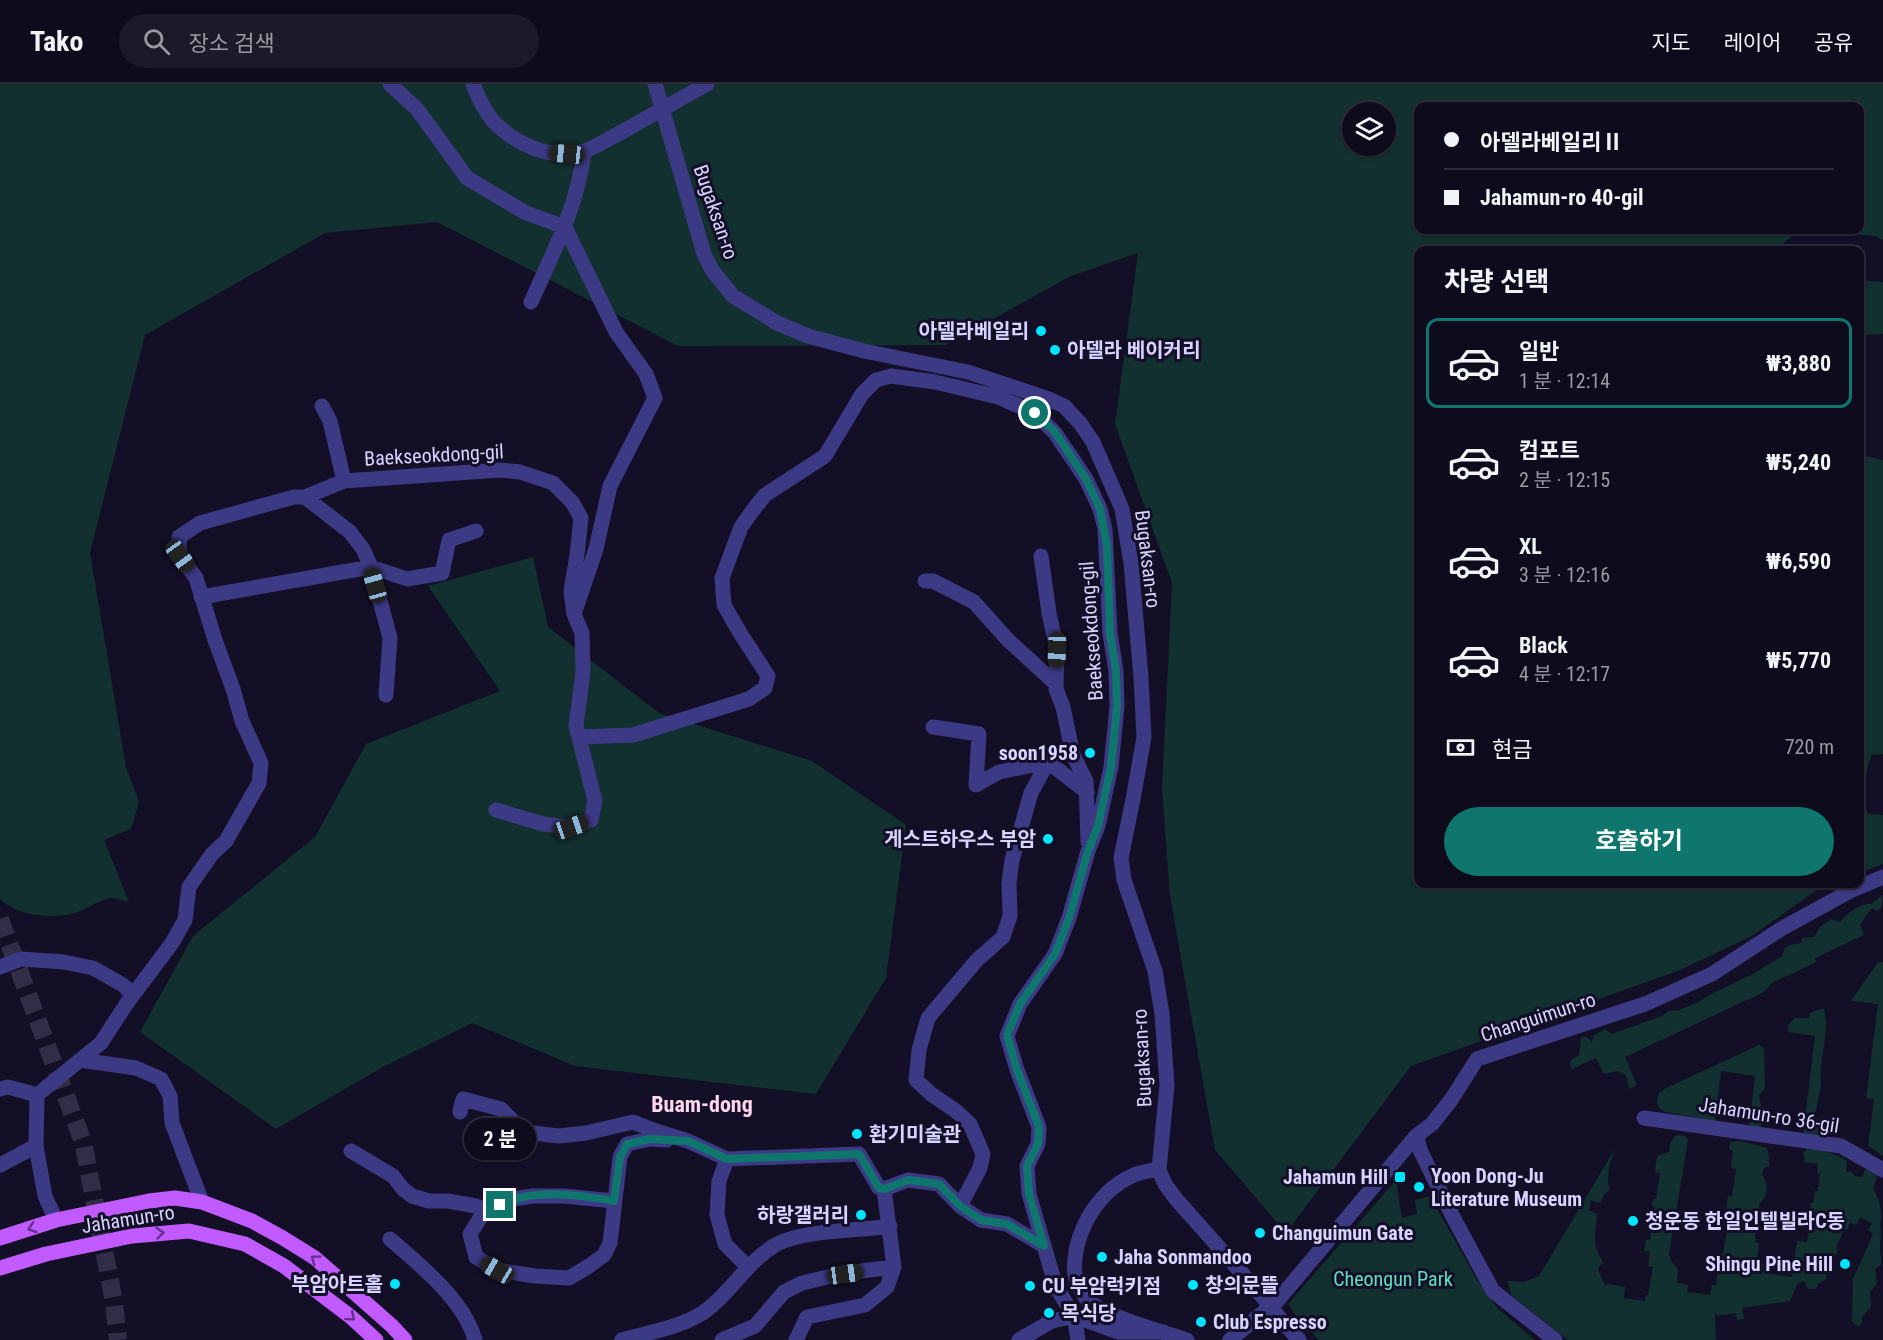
<!DOCTYPE html>
<html lang="ko">
<head>
<meta charset="utf-8">
<style>
	:root { --surface:#0e0b1c; --page:#1c1929; --text:#f1f3f6; --muted:#9b9ba3; --line:#2e2b3b; --accent:#0f766e }
	body { margin:0; font-family:"Roboto Condensed","Noto Sans KR",sans-serif; background:var(--page); color:var(--text); height:100vh; display:flex; flex-direction:column; font-size:22px; white-space:nowrap }
	* { box-sizing:border-box; margin:0 }
	p { font-size:20px; color:var(--muted) }
	.icon { flex:none; width:33px; height:33px; fill:none; stroke:currentColor; stroke-width:2; stroke-linecap:round; stroke-linejoin:round }
	.map { position:relative; flex:1; overflow:hidden }
	.panel { position:absolute; left:1414px; top:162px; width:450px; height:642px; display:flex; flex-direction:column; background:var(--surface); border-radius:12px; box-shadow:0 2px 4px #0004,0 0 0 2px var(--line) }
	.panel>* { flex:none }
	.hud { position:absolute; left:1414px; top:18px; width:450px; height:132px; border-radius:12px; box-shadow:0 2px 4px #0004,0 0 0 2px var(--line); display:grid; align-content:center; height:132px; padding:0 30px; background:var(--surface) }
	.fabs { position:absolute; left:1342px; top:18px; display:grid; gap:12px }
	.fabs a { display:grid; place-items:center; width:54px; height:54px; border-radius:50%; background:var(--surface); box-shadow:0 2px 4px #0004,0 0 0 2px var(--line); font-size:30px }
	.end { position:absolute; width:27px; height:27px; margin:-14px; border:8px solid #0f766e; background:#fff; box-shadow:0 0 0 3px #fff }
	.from { border-radius:50% }
	.bubble { position:absolute; height:42px; border-radius:21px; background:var(--surface); box-shadow:0 2px 4px #0004,0 0 0 2px var(--line); font-size:20px; font-weight:700; line-height:42px; text-align:center }
	.car { position:absolute; width:18px; height:36px; margin:-18px -9px; border-radius:8px; box-shadow:0 0 4px 2px #0007; background:linear-gradient(#222 24%,#8ab4d8 0 40%,#222 0 76%,#8ab4d8 0 86%,#222 0) }
	.hud b { display:flex; align-items:center; gap:21px; height:57px; font-size:22px }
	.hud b+b { border-top:2px solid var(--line) }
	.hud i { width:15px; height:15px; background:var(--text) }
	ul { padding:0; list-style:none }
	li { display:flex; align-items:center; gap:18px; height:90px; margin:0 12px 9px; padding:0 18px; border:3px solid transparent; border-radius:12px }
	li div { flex:1 }
	li b { display:block; font-size:22px }
	li em { font-style:normal; font-weight:700 }
	li.active { border-color:var(--accent) }
	li>.icon { width:54px; height:54px; stroke-width:1.5 }
	h2 { padding:0 30px; font-size:27px; line-height:72px }
	.pay { display:flex; align-items:center; gap:15px; height:66px; padding:0 30px; font-size:22px }
	.pay p { margin-inline-start:auto }
	.action { display:flex; gap:12px; margin-top:auto; padding:12px 30px }
	.action a { flex:1; height:69px; border-radius:36px; background:var(--accent); color:#fff; font-size:24px; font-weight:700; line-height:69px; text-align:center }
	header { display:flex; align-items:center; gap:36px; box-sizing:border-box; height:84px; padding:0 30px; background:var(--surface); border-bottom:2px solid var(--line) }
	header strong { font-size:28px }
	nav { display:flex; gap:33px; margin-inline-start:auto; font-size:21px }
	.search { width:420px; height:54px; background:var(--page); display:flex; align-items:center; gap:15px; box-sizing:border-box; padding:0 21px; border-radius:33px; color:var(--muted); font-size:22px }
	.map>svg:first-child { display:block }
	.green { fill:#12302f; fill-rule:evenodd }
	.lines { fill:none; stroke-linecap:round; stroke-linejoin:round }
	.highway-tunnel { stroke:#312d47; stroke-width:18; stroke-dasharray:18 9; stroke-linecap:butt }
	.minor { stroke:#3d3a85; stroke-width:15 }
	.major { stroke:#c25bff; stroke-width:15 }
	.minor-bridge { stroke:#3d3a85; stroke-width:15 }
	.oneway { stroke:#623188 }
	.route { stroke:#0f766e; stroke-width:8 }
	.poi-dot { fill:#00e5ff; stroke:#130f26; stroke-width:2 }
	.labels { text-anchor:middle; dominant-baseline:central; stroke-width:6; stroke-linejoin:round; paint-order:stroke }
	.street-label { font-size:20px; fill:#d9d4ff; stroke:#130f26 }
	.poi-label { font-size:20px; font-weight:bold; fill:#d9d4ff; stroke:#130f26; text-anchor:start }
	.park-label { font-size:20px; fill:#5fe0c0; stroke:#130f26 }
	.quarter-label { font-size:22px; font-weight:bold; fill:#ffd6f0; stroke:#130f26 }
</style>
</head>
<body>
<header>
<strong>Tako</strong>
<div class="search"><svg class="icon" aria-label="search" viewBox="0 0 24 24"><circle cx="10" cy="10" r="6"/><path d="M15 15l6 6"/></svg>장소 검색</div>
<nav><a>지도</a><a>레이어</a><a>공유</a></nav>
</header>
<div class="map">
<svg width="1883" height="1256" viewBox="0 0 1883 1256">
	<rect width="100%" height="100%" fill="#130f26"/>
	<path class="green" d="M 0,0 L 1883,0 L 1883,156 L 1875,152 L 1799,146 L 1776,166 L 1419,166 L 1419,800 L 1829,800 L 1822,802 L 1752,852 L 1680,886 L 1411,982 L 1286,1149 L 1215,1066 L 1170,812 L 1162,705 L 1172,499 L 1115,340 L 1138,169 L 1071,192 L 946,261 L 678,262 L 437,138 L 325,149 L 145,251 L 90,469 L 126,683 L 139,718 L 131,745 L 104,756 L 129,818 C 124,817 116,814 111,814 C 99,816 87,825 75,829 C 51,835 19,833 0,815 ZM 1419,22 L 1860,22 L 1860,146 L 1419,146 ZM 1353,28 L 1386,28 L 1386,62 L 1353,62 Z
		M 1860,196 L 1883,198 L 1883,250 L 1860,251 Z
		M 1860,371 L 1883,376 L 1883,670 L 1872,671 C 1865,684 1863,716 1868,730 L 1883,731 L 1883,780 L 1860,789 Z
		M 533,473 L 548,543 L 659,629 L 812,677 L 906,741 L 886,894 L 816,1010 L 575,982 L 472,939 L 381,984 L 276,1045 L 140,948 L 193,852 L 315,753 L 366,660 L 500,607 L 428,502 Z
		M 1883,811 L 1881,825 L 1876,827 L 1872,824 L 1860,841 L 1864,851 L 1815,874 L 1816,878 L 1772,899 L 1764,908 L 1625,973 L 1637,1001 L 1629,1005 L 1626,992 L 1618,987 L 1604,990 L 1596,974 L 1572,985 L 1570,981 L 1571,976 L 1579,971 L 1581,954 L 1586,952 L 1592,958 L 1594,951 L 1605,945 L 1612,950 L 1662,932 L 1668,927 L 1679,926 L 1696,919 L 1715,908 L 1753,890 L 1781,873 L 1785,864 L 1790,861 L 1801,859 L 1802,854 L 1814,853 L 1820,843 L 1831,835 L 1840,838 C 1846,830 1860,819 1871,820 Z
		M 1878,878 L 1883,878 L 1883,1072 L 1868,1062 L 1874,1015 L 1866,1014 L 1878,920 L 1851,917 Z
		M 1820,925 L 1824,925 C 1829,944 1823,963 1821,982 C 1820,988 1821,995 1821,1001 C 1820,1009 1816,1024 1815,1034 L 1820,1036 C 1822,1044 1826,1046 1818,1053 L 1803,1051 L 1815,952 L 1788,948 L 1788,941 L 1795,934 L 1809,934 L 1810,929 Z
		M 1759,961 L 1764,964 L 1765,1005 L 1759,1011 L 1763,1033 L 1761,1043 L 1749,1044 L 1755,992 L 1721,987 L 1715,1037 L 1665,1028 L 1660,1025 L 1657,1019 L 1659,1009 L 1666,1004 Z
		M 1676,1051 L 1685,1052 L 1688,1056 L 1669,1170 L 1672,1178 L 1678,1186 L 1677,1199 L 1688,1201 L 1687,1208 L 1710,1211 L 1712,1201 L 1716,1201 L 1720,1173 L 1716,1172 L 1716,1169 L 1723,1169 L 1729,1134 L 1725,1133 L 1728,1112 L 1732,1112 L 1736,1085 L 1731,1084 L 1733,1068 L 1729,1064 L 1730,1058 L 1741,1057 L 1767,1064 L 1769,1073 L 1769,1082 L 1764,1084 L 1762,1090 C 1768,1100 1769,1112 1759,1120 L 1760,1145 L 1755,1151 L 1756,1159 L 1759,1159 L 1757,1178 L 1766,1179 L 1765,1189 L 1792,1193 L 1797,1157 L 1807,1158 L 1810,1136 L 1813,1134 L 1813,1130 L 1810,1128 L 1811,1119 L 1813,1119 L 1815,1107 L 1818,1107 L 1820,1089 L 1817,1089 L 1818,1080 L 1805,1078 L 1803,1070 L 1808,1063 C 1822,1066 1835,1069 1847,1077 L 1846,1088 L 1852,1088 L 1855,1092 L 1863,1093 L 1865,1085 L 1876,1089 L 1877,1092 L 1873,1105 C 1880,1116 1883,1129 1880,1140 C 1881,1150 1881,1151 1880,1160 C 1879,1167 1882,1173 1881,1181 L 1875,1185 L 1877,1199 L 1870,1209 L 1871,1223 L 1861,1234 L 1863,1238 L 1858,1243 L 1852,1237 L 1853,1195 L 1873,1150 L 1868,1146 L 1872,1139 L 1860,1133 L 1856,1141 L 1850,1139 L 1847,1146 L 1844,1145 L 1836,1164 L 1838,1166 L 1825,1196 L 1818,1200 L 1816,1205 L 1808,1205 L 1804,1197 L 1798,1199 L 1790,1217 L 1742,1224 L 1744,1235 L 1737,1236 L 1736,1229 L 1717,1232 L 1715,1228 L 1716,1256 L 1568,1256 L 1512,1212 L 1507,1197 L 1524,1198 L 1539,1192 L 1616,1063 C 1610,1077 1605,1092 1610,1106 L 1604,1110 L 1601,1118 L 1598,1119 L 1591,1116 L 1589,1126 L 1597,1130 C 1596,1142 1593,1154 1597,1166 C 1599,1172 1602,1175 1603,1180 L 1600,1181 L 1598,1186 L 1605,1201 L 1609,1200 L 1625,1203 L 1624,1214 L 1645,1217 L 1646,1211 L 1648,1211 L 1653,1183 L 1648,1182 L 1650,1168 L 1644,1167 L 1646,1156 L 1650,1156 L 1655,1123 L 1652,1122 L 1653,1115 L 1656,1115 L 1660,1089 L 1655,1088 L 1657,1072 L 1669,1068 L 1670,1059 Z
		M 1396,1096 L 1402,1134 L 1417,1130 L 1415,1116 L 1430,1112 L 1476,1194 L 1498,1225 L 1535,1256 L 1319,1256 L 1297,1233 L 1288,1220 Z"/>
	<g class="lines">
		<path class="highway-tunnel" d="M 0,835 L 83,1058 L 114,1218 L 118,1256"/>
		<path class="minor" d="M 390,0 L 417,25 L 467,94 L 526,129 L 565,143 L 616,248 L 646,290 L 655,314 L 610,402 L 596,465 L 575,527
			M 473,0 C 478,13 484,26 493,37 C 515,60 550,76 582,68 C 595,64 608,55 620,49
			M 655,0 L 704,170 L 712,186 L 733,212 L 777,239 L 808,252 L 864,267 L 968,288 L 1049,315 L 1064,322 L 1080,339 L 1093,358 L 1122,425 L 1131,479 L 1141,593 L 1144,653 L 1134,710 L 1121,774 L 1124,796 L 1155,887 L 1162,930 L 1167,1001 L 1159,1086 L 1165,1100 L 1176,1115 L 1255,1204
			M 531,218 C 553,169 578,121 584,68
			M 322,322 L 330,337 L 344,397
			M 305,413 L 350,448 L 363,465 L 371,483 L 390,554 L 386,611
			M 1041,472 L 1049,529 L 1057,566 L 1056,605 L 1063,623 L 1073,671 L 1086,697 L 1088,758
			M 925,497 L 933,497 L 974,518 L 1008,556 L 1056,600
			M 201,513 L 371,483 L 407,495 L 442,489 L 449,456 L 476,447
			M 933,643 L 979,650 L 976,701 L 999,688 L 1048,678 L 1087,708
			M 579,653 L 633,651 L 749,615 L 765,604 L 768,592 L 740,549 L 724,521 L 722,494 L 741,443 L 753,426 L 765,411 L 825,372 L 862,310 L 876,296 L 891,292 L 935,298 L 998,313 L 1035,329 L 1055,349 L 1086,395 L 1100,425 L 1105,445 L 1110,549 L 1116,587 L 1117,623 L 1111,683 L 1098,742 L 1088,767 L 1069,834 L 1055,870 L 1020,920 L 1007,952 L 1017,986 L 1039,1043 L 1038,1060 L 1027,1082 L 1029,1110 L 1056,1203 L 1074,1232 L 1118,1248 L 1163,1248
			M 0,883 L 21,875 L 64,878 L 93,884 L 123,901 L 133,911
			M 80,976 L 136,984 L 161,995 L 170,1012 L 172,1039 L 202,1118
			M 0,1005 L 8,1003 L 37,1011 L 101,959 L 127,919 L 172,859 L 185,836 L 189,803 L 212,770 L 226,757 L 259,699 L 261,679 L 242,637 L 233,605 L 215,556 L 196,494 L 180,472 L 179,453 L 200,439 L 294,413 L 305,413 L 344,397 L 500,386 L 520,388 L 553,399 L 572,418 L 581,434 L 577,471 L 571,507 L 574,530 L 582,549 L 583,588 L 576,642 L 595,717 L 591,736 L 571,743 L 543,740 L 496,726
			M 460,1028 L 463,1015 L 501,1025 L 524,1048 L 559,1052 L 586,1049 L 633,1038 L 653,1046 L 688,1057 L 727,1075 L 859,1070 L 879,1104 L 884,1105 L 908,1096 L 939,1100 L 960,1122 L 981,1136 L 1007,1140 L 1044,1162
			M 1644,1034 L 1841,1062 L 1883,1086
			M 1416,1052 L 1421,1068 L 1453,1133 L 1493,1207 L 1555,1256
			M 36,1062 L 45,1112 L 56,1136
			M 351,1067 L 393,1092 L 403,1105 L 412,1112 L 429,1117 L 448,1117 L 476,1122 L 489,1127
			M 727,1075 L 719,1097 L 717,1131 L 725,1160 L 748,1183
			M 0,1081 L 36,1062 L 37,1011
			M 1159,1086 C 1118,1087 1087,1123 1077,1162 C 1073,1182 1072,1197 1086,1214 C 1100,1231 1163,1248 1187,1256
			M 614,1117 L 564,1112 L 533,1112 L 512,1115 L 482,1131 L 470,1150 L 476,1173 L 497,1186 L 535,1192 L 569,1194 L 589,1182 L 604,1171 L 610,1159 L 620,1073 L 627,1060 L 650,1055 L 667,1056
			M 960,1122 L 980,1084 L 983,1070 L 970,1040 L 956,1027 L 931,1010 L 916,996 L 919,966 L 928,934 L 977,876 L 1003,853 L 1010,832 L 1009,799 L 1012,776 L 1031,709 L 1048,678
			M 390,1155 C 420,1181 464,1216 475,1256
			M 1284,1239 L 1299,1256
			M 622,1256 C 650,1248 685,1243 708,1225 C 733,1205 749,1176 777,1160 C 803,1146 859,1147 890,1142
			M 722,1256 L 755,1242 L 784,1208 L 802,1199 L 845,1189 L 894,1183
			M 796,1256 L 807,1233 L 865,1221 L 887,1203 L 894,1183 L 884,1105
			M 1019,1256 L 1052,1237 L 1074,1232 L 1078,1256
			M 1230,1256 L 1278,1216 L 1416,1052 L 1432,1040 L 1451,1016 L 1477,975 L 1645,920 L 1712,890 L 1781,845 L 1852,806 L 1883,793"/>
		<path class="major" d="M 0,1154 L 56,1136 L 149,1117 L 175,1114 L 202,1118 L 252,1137 L 283,1154 L 315,1174 L 392,1242 L 405,1256
			M 0,1184 L 46,1170 L 132,1152 L 189,1147 L 245,1160 L 284,1182 L 351,1233 L 376,1256"/>
		<path class="minor-bridge" d="M 620,49 L 707,0
			M 1255,1204 L 1284,1239"/>
	</g>
	<defs><path id="oneway-chevron" d="M-2-3.5L2.5 0L-2 3.5" fill="none" stroke-width="1.6" stroke-linecap="round" stroke-linejoin="round" transform="scale(1.5)"/></defs>
	<g class="oneway">
		<use href="#oneway-chevron" transform="translate(32 1144) rotate(163)"/>
		<use href="#oneway-chevron" transform="translate(160 1149) rotate(-5)"/>
		<use href="#oneway-chevron" transform="translate(315 1175) rotate(-143)"/>
		<use href="#oneway-chevron" transform="translate(351 1233) rotate(40)"/>
	</g>
	<g class="lines">
		<path class="route" d="M 500,1121 C 533,1104 579,1111 614,1117 L 620,1073 L 627,1060 L 650,1055 L 688,1057 L 727,1075 L 859,1070 L 879,1104 L 885,1105 L 908,1096 L 939,1100 L 960,1122 L 981,1136 L 1007,1140 L 1044,1162 L 1029,1110 L 1027,1082 L 1038,1060 L 1039,1043 L 1017,986 L 1007,951 L 1020,920 L 1055,870 L 1069,834 L 1088,767 L 1098,742 L 1111,683 L 1117,623 L 1116,587 L 1110,549 L 1107,462 L 1100,425 L 1086,395 L 1055,348 L 1035,329"/>
	</g>
	<g class="poi-dot">
		<circle cx="1041" cy="247" r="6"/>
		<circle cx="1055" cy="266" r="6"/>
		<circle cx="1090" cy="669" r="6"/>
		<circle cx="1048" cy="755" r="6"/>
		<circle cx="857" cy="1050" r="6"/>
		<rect x="1394" y="1087" width="12" height="12" rx="3"/>
		<circle cx="1419" cy="1103" r="6"/>
		<circle cx="861" cy="1131" r="6"/>
		<circle cx="1633" cy="1137" r="6"/>
		<circle cx="1260" cy="1149" r="6"/>
		<circle cx="1102" cy="1173" r="6"/>
		<circle cx="1845" cy="1180" r="6"/>
		<circle cx="395" cy="1200" r="6"/>
		<circle cx="1193" cy="1201" r="6"/>
		<circle cx="1030" cy="1202" r="6"/>
		<circle cx="1049" cy="1229" r="6"/>
		<circle cx="1201" cy="1238" r="6"/>
	</g>
	<g class="labels">
		<g class="street-label">
			<text transform="translate(716 128) rotate(71)">Bugaksan-ro</text>
			<text transform="translate(434 371) rotate(-3)">Baekseokdong-gil</text>
			<text transform="translate(1148 475) rotate(83)">Bugaksan-ro</text>
			<text transform="translate(1091 547) rotate(-94)">Baekseokdong-gil</text>
			<text transform="translate(1538 933) rotate(-18)">Changuimun-ro</text>
			<text transform="translate(1142 974) rotate(-93)">Bugaksan-ro</text>
			<text transform="translate(1769 1031) rotate(9)">Jahamun-ro 36-gil</text>
			<text transform="translate(128 1135) rotate(-9)">Jahamun-ro</text>
		</g>
		<g class="poi-label">
			<text x="1029" y="247" text-anchor="end">아델라베일리</text>
			<text x="1067" y="266">아델라 베이커리</text>
			<text x="1078" y="669" text-anchor="end">soon1958</text>
			<text x="1036" y="755" text-anchor="end">게스트하우스 부암</text>
			<text x="869" y="1050">환기미술관</text>
			<text x="1431" y="1092">Yoon Dong-Ju<tspan x="1431" dy="23">Literature Museum</tspan></text>
			<text x="1388" y="1093" text-anchor="end">Jahamun Hill</text>
			<text x="849" y="1131" text-anchor="end">하랑갤러리</text>
			<text x="1645" y="1137">청운동 한일인텔빌라C동</text>
			<text x="1272" y="1149">Changuimun Gate</text>
			<text x="1114" y="1173">Jaha Sonmandoo</text>
			<text x="1833" y="1180" text-anchor="end">Shingu Pine Hill</text>
			<text x="383" y="1200" text-anchor="end">부암아트홀</text>
			<text x="1205" y="1201">창의문뜰</text>
			<text x="1042" y="1202">CU 부암럭키점</text>
			<text x="1061" y="1229">목식당</text>
			<text x="1213" y="1238">Club Espresso</text>
		</g>
		<g class="park-label">
			<text x="1393" y="1195">Cheongun Park</text>
		</g>
		<g class="quarter-label">
			<text x="702" y="1020">Buam-dong</text>
		</g>
	</g>
</svg>
<div class="fabs">
<a><svg class="icon" aria-label="layers" viewBox="0 0 24 24"><path d="M12 4l9 5-9 5-9-5zM3 14l9 5 9-5"/></svg></a>
</div>
<i class="end from" style="left:1035px;top:329px"></i>
<i class="end" style="left:500px;top:1121px"></i>
<div class="bubble" style="left:464px;top:1034px;width:72px">2 분</div>
<i class="car" style="left:567px;top:70px;rotate:276deg"></i>
<i class="car" style="left:180px;top:472px;rotate:144deg"></i>
<i class="car" style="left:375px;top:501px;rotate:344deg"></i>
<i class="car" style="left:1057px;top:566px;rotate:182deg"></i>
<i class="car" style="left:571px;top:743px;rotate:71deg"></i>
<i class="car" style="left:497px;top:1186px;rotate:300deg"></i>
<i class="car" style="left:845px;top:1190px;rotate:82deg"></i>
<div class="hud">
<b><i class="from"></i>아델라베일리Ⅱ</b>
<b><i></i>Jahamun-ro 40-gil</b>
</div>
<section class="panel">
<h2>차량 선택</h2>
<ul>
<li class="active"><svg class="icon" aria-label="car" viewBox="0 0 24 24"><path d="M5 17H2v-5l4-1 3-4h7l3 4 3 1v5h-3M9 17h6M6 11h13"/><circle cx="7" cy="17" r="2"/><circle cx="17" cy="17" r="2"/></svg><div><b>일반</b><p>1 분 · 12:14</p></div><em>₩3,880</em></li>
<li><svg class="icon" aria-label="car" viewBox="0 0 24 24"><path d="M5 17H2v-5l4-1 3-4h7l3 4 3 1v5h-3M9 17h6M6 11h13"/><circle cx="7" cy="17" r="2"/><circle cx="17" cy="17" r="2"/></svg><div><b>컴포트</b><p>2 분 · 12:15</p></div><em>₩5,240</em></li>
<li><svg class="icon" aria-label="car" viewBox="0 0 24 24"><path d="M5 17H2v-5l4-1 3-4h7l3 4 3 1v5h-3M9 17h6M6 11h13"/><circle cx="7" cy="17" r="2"/><circle cx="17" cy="17" r="2"/></svg><div><b>XL</b><p>3 분 · 12:16</p></div><em>₩6,590</em></li>
<li><svg class="icon" aria-label="car" viewBox="0 0 24 24"><path d="M5 17H2v-5l4-1 3-4h7l3 4 3 1v5h-3M9 17h6M6 11h13"/><circle cx="7" cy="17" r="2"/><circle cx="17" cy="17" r="2"/></svg><div><b>Black</b><p>4 분 · 12:17</p></div><em>₩5,770</em></li>
</ul>
<div class="pay"><svg class="icon" aria-label="cash" viewBox="0 0 24 24"><path d="M3 7h18v10H3z"/><circle cx="12" cy="12" r="2"/></svg>현금<p>720 m</p></div>
<div class="action"><a>호출하기</a></div>
</section>
</div>
</body>
</html>
